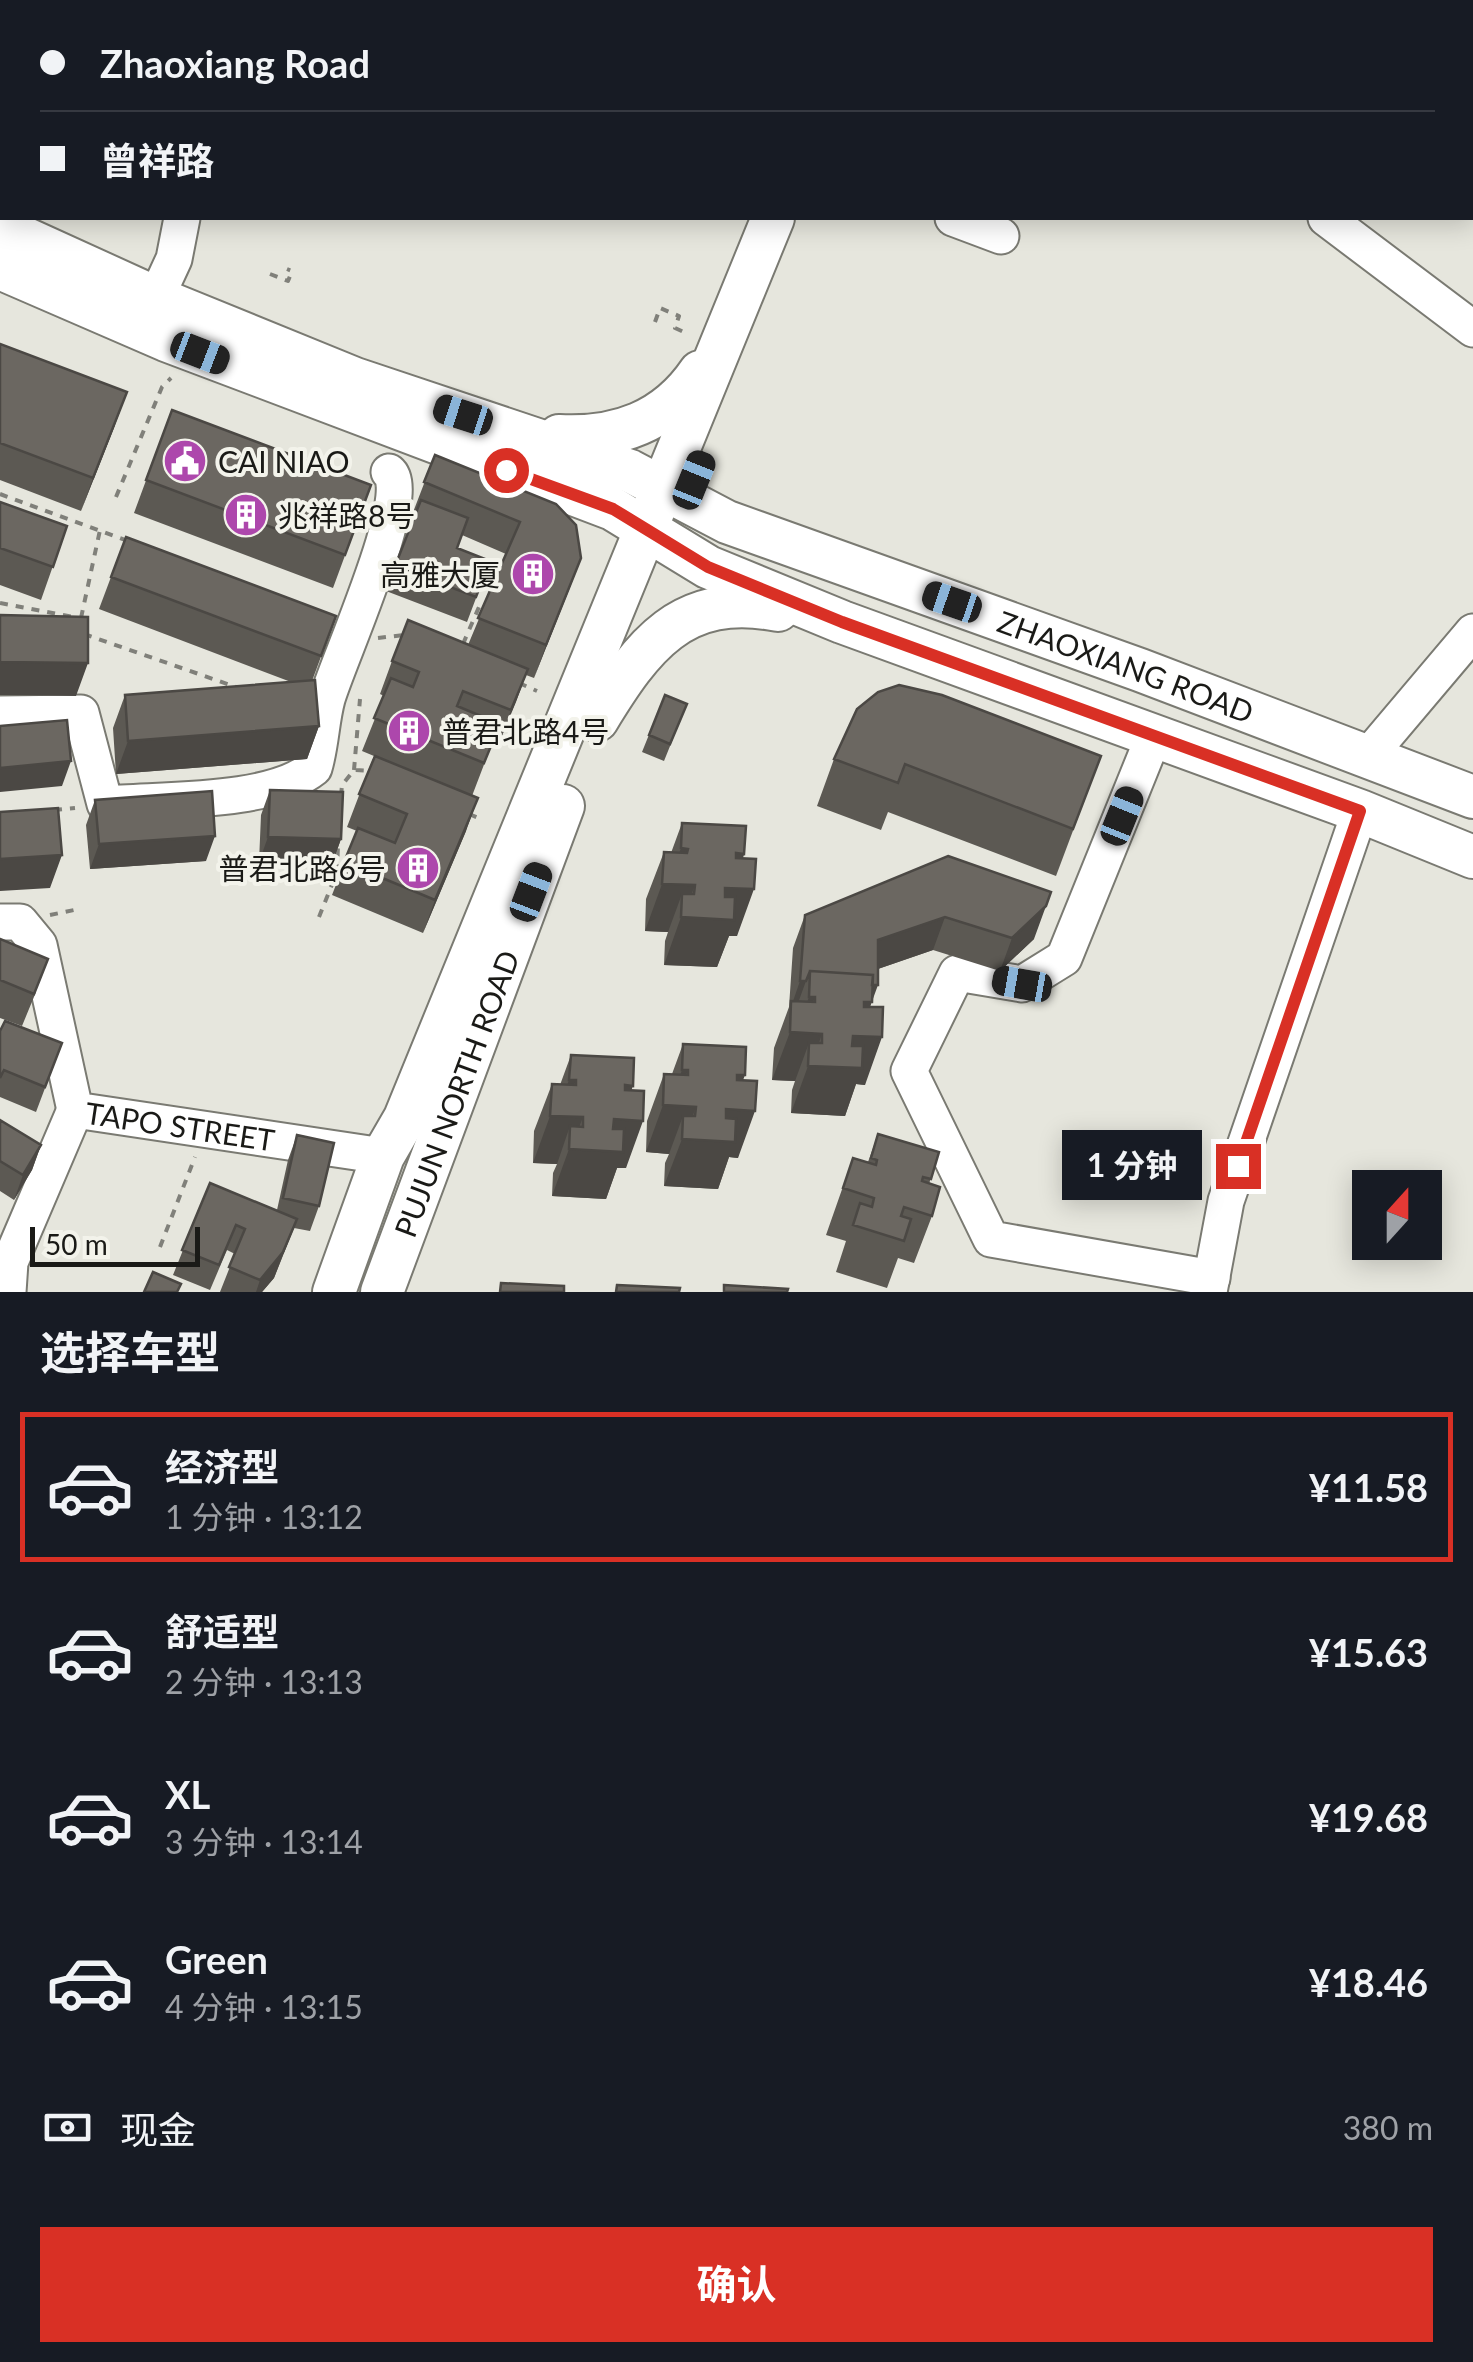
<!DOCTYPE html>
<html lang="zh">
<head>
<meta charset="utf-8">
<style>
	:root { --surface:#171b24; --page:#242831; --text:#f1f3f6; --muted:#9ea1a6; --line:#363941; --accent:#d93025 }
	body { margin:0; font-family:Lato,"Noto Sans SC",sans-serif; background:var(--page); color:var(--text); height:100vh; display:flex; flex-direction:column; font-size:38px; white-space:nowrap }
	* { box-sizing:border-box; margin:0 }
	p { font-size:32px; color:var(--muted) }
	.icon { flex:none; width:55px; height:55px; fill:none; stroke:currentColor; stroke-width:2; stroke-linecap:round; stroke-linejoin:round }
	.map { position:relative; height:1292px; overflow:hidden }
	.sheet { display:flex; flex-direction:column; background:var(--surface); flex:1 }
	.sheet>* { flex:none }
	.top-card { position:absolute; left:0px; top:0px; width:1475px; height:220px; box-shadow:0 5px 25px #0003; display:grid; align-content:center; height:220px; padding:0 40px; background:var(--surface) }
	.needle { width:65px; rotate:21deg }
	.fabs { position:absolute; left:1352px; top:1170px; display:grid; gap:20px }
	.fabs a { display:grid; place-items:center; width:90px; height:90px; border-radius:0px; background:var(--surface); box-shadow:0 5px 25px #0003; font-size:50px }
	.scale { position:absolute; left:30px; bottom:25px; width:170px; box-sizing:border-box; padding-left:10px; border:5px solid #1a1a17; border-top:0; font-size:28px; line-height:35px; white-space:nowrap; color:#1a1a17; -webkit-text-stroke:8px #f3f3eb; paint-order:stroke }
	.end { position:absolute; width:45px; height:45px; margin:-22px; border:12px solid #d93025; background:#fff; box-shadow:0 0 0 5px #fff }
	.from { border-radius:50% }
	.bubble { position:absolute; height:70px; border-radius:0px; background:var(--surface); box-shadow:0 5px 25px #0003; font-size:32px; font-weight:700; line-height:70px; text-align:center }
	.car { position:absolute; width:30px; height:60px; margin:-30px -15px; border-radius:12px; box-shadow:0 0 8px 2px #0007; background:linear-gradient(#222 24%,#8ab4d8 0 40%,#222 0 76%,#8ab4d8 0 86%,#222 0) }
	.top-card b { display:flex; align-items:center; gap:35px; height:95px; font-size:38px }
	.top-card b+b { border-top:2px solid var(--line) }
	.top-card i { width:25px; height:25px; background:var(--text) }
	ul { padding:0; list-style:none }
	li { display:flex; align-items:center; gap:30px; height:150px; margin:0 20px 15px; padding:0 20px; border:5px solid transparent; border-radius:0px }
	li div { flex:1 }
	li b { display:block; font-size:38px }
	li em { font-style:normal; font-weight:700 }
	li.current { border-color:var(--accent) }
	li>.icon { width:90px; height:90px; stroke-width:1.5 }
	h2 { padding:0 40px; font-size:45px; line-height:120px }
	.pay { display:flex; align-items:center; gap:25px; height:110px; padding:0 40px; font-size:38px }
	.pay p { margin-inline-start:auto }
	.action { display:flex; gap:20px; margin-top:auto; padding:20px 40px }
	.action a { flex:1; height:115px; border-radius:0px; background:var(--accent); color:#fff; font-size:40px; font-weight:700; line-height:115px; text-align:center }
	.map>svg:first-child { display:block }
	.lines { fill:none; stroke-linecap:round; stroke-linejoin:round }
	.minor-casing { stroke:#7a7a72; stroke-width:39 }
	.major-casing { stroke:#7a7a72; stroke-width:46 }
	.path { stroke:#80807a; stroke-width:4; stroke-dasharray:8 8; stroke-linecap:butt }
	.minor { stroke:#fff; stroke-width:35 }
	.major { stroke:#fff; stroke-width:42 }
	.wall { fill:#5c5953 }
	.shaded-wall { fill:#4b4844; fill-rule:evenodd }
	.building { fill:#6b6761; stroke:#4b4844; stroke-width:2.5 }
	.route { stroke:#d93025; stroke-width:12 }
	.labels { text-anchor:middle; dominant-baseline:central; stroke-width:8; stroke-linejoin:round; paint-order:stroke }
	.poi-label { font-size:30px; fill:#1a1a17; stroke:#f3f3eb; text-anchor:start }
	.street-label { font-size:30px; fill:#1a1a17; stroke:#f3f3eb }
</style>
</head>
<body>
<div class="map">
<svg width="1473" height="1292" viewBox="0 0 1473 1292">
	<rect width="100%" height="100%" fill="#e6e6dd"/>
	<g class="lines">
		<g class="minor-casing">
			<g id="minor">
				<path d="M 616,0 L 622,2"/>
				<path d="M 219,2 L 220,0"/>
				<path d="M 1434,2 L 1436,0"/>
				<path d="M 953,218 L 1001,236"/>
				<path d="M 1326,218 L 1473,329"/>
				<path d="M 156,298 L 174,259 L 182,218"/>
				<path d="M 0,714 L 81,713 L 105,804 C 164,799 269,804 314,768 C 321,745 321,721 327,699 C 337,663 415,493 389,472"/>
				<path d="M 1153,738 L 1064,958 L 1022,984 L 957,973 L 909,1071 L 991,1239 L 1212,1278"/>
				<path d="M 1369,755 L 1473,632"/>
				<path id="s1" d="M 0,922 L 20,922 L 39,945 L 75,1110 L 383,1156"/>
				<path d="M 8,1292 L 10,1262 L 75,1110"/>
				<path d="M 1209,1292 L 1226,1201 L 1360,811"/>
			</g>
		</g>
		<g class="major-casing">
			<g id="major">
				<path d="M 891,2 L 892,0"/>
				<path id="s2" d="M 0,227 L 156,298 L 355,379 L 630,471 L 727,522 L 1140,670 L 1473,797"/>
				<path d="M 0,268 L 166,340 L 613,509 L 708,567 L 842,622 L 1360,811 L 1473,857"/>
				<path d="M 559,436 C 617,439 666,422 700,372"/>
				<path d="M 597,720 C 642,646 682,591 778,610"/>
				<path d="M 334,1292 L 383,1156 L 405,1118 L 773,218"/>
				<path id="s3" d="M 382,1292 L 563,806"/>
			</g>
		</g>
		<path class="path" d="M 270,274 L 288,281 L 292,271 L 287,269
			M 655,322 L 660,308 L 679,316 L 675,328 L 688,334
			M 0,494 L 128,541
			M 116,497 L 162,387 L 171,378
			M 0,603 L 79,618
			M 81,618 L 100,530
			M 84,634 L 236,687
			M 378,638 L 404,635
			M 463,644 L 479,607
			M 519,683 L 537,691
			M 354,770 L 360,699
			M 341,796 L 342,785 L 354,770 L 373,771
			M 54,810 L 75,808
			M 469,814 L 483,820
			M 50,915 L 74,910
			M 319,917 L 337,872 L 338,845
			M 160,1247 L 195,1157"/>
		<use href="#minor" class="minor"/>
		<use href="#major" class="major"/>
	</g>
	<path class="wall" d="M 0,0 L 2,2 L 2,36 L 0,42 Z
		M 0,344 L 115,425 L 81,511 L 0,480 Z
		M 172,410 L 371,485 L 333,588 L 134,513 Z
		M 435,455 L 581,558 L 534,678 L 526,675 L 499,743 L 493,741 L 472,796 L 466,831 L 423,933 L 332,895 L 357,831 L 347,827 L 374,756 L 362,751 L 384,696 L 380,694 L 392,661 L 468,645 L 506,554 L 462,535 L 457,548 L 490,561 L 467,622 L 386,591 L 415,516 L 412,515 Z
		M 0,502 L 67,526 L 41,600 L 0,585 Z
		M 126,537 L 336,616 L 312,681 L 319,726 L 307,759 L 116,774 L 113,728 L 125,695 L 291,682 L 99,609 Z
		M 665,695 L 687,704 L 664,761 L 642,752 Z
		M 1101,756 L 1056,876 L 888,812 L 881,830 L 817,806 L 834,759 Z
		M 270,790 L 341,839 L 332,864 L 259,862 L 261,815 Z
		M 95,800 L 206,861 L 90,869 L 86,825 Z
		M 682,823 L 744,854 L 743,858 L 737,936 L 729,936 L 717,967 L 664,965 L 665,941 L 668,932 L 645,931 L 646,899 L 664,852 L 671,853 Z
		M 948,856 L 1034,939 L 1000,971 L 933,950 L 878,969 L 870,1007 L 865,1085 L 856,1084 L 845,1116 L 791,1113 L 792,1090 L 795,1081 L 772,1080 L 774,1048 L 789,1007 L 793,948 L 805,915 Z
		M 0,939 L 36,992 L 22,1026 L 0,1018 Z
		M 0,1031 L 62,1043 L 36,1112 L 0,1097 Z
		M 683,1044 L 743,1080 L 738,1158 L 729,1157 L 718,1189 L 664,1186 L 665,1163 L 669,1154 L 646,1152 L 647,1121 L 664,1074 L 672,1074 Z
		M 571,1055 L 631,1090 L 626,1168 L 617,1168 L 606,1199 L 552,1196 L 553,1173 L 557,1164 L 533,1163 L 534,1131 L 552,1084 L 560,1085 Z
		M 0,1120 L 41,1145 L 32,1170 L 14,1200 L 0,1191 Z
		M 878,1134 L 939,1152 L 929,1184 L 932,1216 L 914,1263 L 898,1258 L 887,1288 L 836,1272 L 846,1241 L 826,1235 L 853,1158 L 868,1162 Z
		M 297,1135 L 319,1206 L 310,1231 L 294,1228 L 274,1278 L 262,1292 L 220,1292 L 235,1254 L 227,1250 L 210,1290 L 173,1275 L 210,1183 L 277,1210 L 288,1160 Z"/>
	<path class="shaded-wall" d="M 127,392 L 115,425 L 81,511 L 93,478 Z
		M 581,558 L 569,590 L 534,678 L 546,645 Z
		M 0,662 L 88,663 L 76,696 L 0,695 Z
		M 528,669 L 516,702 L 499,743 L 511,710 Z
		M 319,726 L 307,759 L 116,774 L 128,741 Z
		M 71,761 L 62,786 L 0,792 L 0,768 Z
		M 478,798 L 466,831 L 423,933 L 435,900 Z
		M 215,836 L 206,861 L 90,869 L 99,844 Z
		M 268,837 L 341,839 L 332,864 L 259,862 Z
		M 681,848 L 688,849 L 675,884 L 695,885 L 683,917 L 736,853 L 744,854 L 732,888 L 754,889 L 737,936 L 729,936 L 717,967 L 664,965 L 681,917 L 682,894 L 668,932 L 645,931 L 662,884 L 668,884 Z
		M 62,855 L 50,888 L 0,891 L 0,859 Z
		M 1046,906 L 1034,939 L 1000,971 L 1012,938 Z
		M 945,917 L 933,950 L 866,973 L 878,940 Z
		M 800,981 L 806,981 L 794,1014 L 791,1007 Z
		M 810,981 L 878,985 L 859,1037 L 882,1037 L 865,1085 L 856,1084 L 845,1116 L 791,1113 L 808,1066 L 809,1043 L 795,1081 L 772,1080 L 790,1032 L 796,1033 L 809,997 ZM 815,997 L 842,1067 L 811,1066 L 822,1034 L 802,1033 Z
		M 682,1070 L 688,1070 L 675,1106 L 696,1107 L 684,1139 L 737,1075 L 745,1075 L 732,1109 L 755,1111 L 738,1158 L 729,1157 L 718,1189 L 664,1186 L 682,1139 L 683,1116 L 669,1154 L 646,1152 L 663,1105 L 669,1106 Z
		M 569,1080 L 576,1080 L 563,1116 L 583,1117 L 571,1149 L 625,1085 L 633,1086 L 620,1120 L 643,1121 L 626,1168 L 617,1168 L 606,1199 L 552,1196 L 569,1149 L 570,1126 L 557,1164 L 533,1163 L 550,1116 L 556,1116 Z
		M 41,1145 L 32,1170 L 14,1200 L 23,1175 Z
		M 297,1219 L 274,1278 L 262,1292 L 256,1292 L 260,1280 Z"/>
	<path class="building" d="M 0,0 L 186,0 L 185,2 L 2,2 L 2,21 L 0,21 Z
		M 0,344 L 127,392 L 93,478 L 0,443 Z
		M 172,410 L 371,485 L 345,555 L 146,480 Z
		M 435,455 L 556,504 L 576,525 L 581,558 L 546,645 L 478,618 L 520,522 L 424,482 Z
		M 421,500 L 468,518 L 457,548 L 490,561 L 476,597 L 395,566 Z
		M 0,502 L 67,526 L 53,567 L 0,548 Z
		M 126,537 L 336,616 L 321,656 L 111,577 Z
		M 0,615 L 88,617 L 88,663 L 0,662 Z
		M 408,620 L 528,669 L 511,710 L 463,691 L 457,706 L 500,724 L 484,763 L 374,718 L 391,678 L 413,687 L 419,672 L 392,661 Z
		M 315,680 L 319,726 L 128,741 L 125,695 Z
		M 899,685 L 942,695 L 1101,756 L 1073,829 L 905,764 L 898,783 L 834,759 L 857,709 L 878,692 Z
		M 665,695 L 687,704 L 670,744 L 649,735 Z
		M 67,720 L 71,761 L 0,768 L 0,726 Z
		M 375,756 L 478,798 L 435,900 L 344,862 L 358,828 L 395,843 L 407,814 L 359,794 Z
		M 270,790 L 343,792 L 341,839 L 268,837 Z
		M 212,791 L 215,836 L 99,844 L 95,800 Z
		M 58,808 L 62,855 L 0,859 L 0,812 Z
		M 682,823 L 746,826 L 744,854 L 736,853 L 736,858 L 756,859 L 754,889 L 725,888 L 725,897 L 735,897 L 734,920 L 681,917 L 682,894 L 694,894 L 695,885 L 662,884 L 664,852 L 687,853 L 688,849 L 681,848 Z
		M 948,856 L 1051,892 L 1046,906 L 1012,938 L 945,917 L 878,940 L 878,985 L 872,985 L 873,975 L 810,971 L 806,981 L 800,981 L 805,915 Z
		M 0,939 L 48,959 L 34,994 L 0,980 Z
		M 810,971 L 873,975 L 872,1002 L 864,1002 L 864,1007 L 883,1007 L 882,1037 L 853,1036 L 852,1046 L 863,1046 L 862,1068 L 808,1066 L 809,1043 L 822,1043 L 822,1034 L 790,1032 L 791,1001 L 815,1002 L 815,997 L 809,997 Z
		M 5,1021 L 62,1043 L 45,1087 L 4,1070 L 0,1078 L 0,1031 Z
		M 683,1044 L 746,1047 L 745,1075 L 737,1075 L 737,1080 L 757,1081 L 755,1111 L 726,1109 L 726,1118 L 736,1119 L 735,1142 L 682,1139 L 683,1116 L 695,1116 L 696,1107 L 663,1105 L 664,1074 L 688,1075 L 688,1070 L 682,1070 Z
		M 571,1055 L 634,1058 L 633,1086 L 625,1085 L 625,1090 L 644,1091 L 643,1121 L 614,1119 L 613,1129 L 624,1129 L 623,1152 L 569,1149 L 570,1126 L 583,1127 L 583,1117 L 550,1116 L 552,1084 L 576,1085 L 576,1080 L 569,1080 Z
		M 0,1120 L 41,1145 L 23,1175 L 0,1161 Z
		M 878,1134 L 939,1152 L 931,1179 L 923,1177 L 922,1181 L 940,1187 L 932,1216 L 904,1207 L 901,1216 L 911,1219 L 904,1241 L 853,1225 L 860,1203 L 872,1207 L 874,1198 L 843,1188 L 853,1158 L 876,1165 L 877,1160 L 871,1158 Z
		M 297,1135 L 334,1143 L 319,1206 L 283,1198 Z
		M 210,1183 L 297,1219 L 283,1252 L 260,1280 L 229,1267 L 245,1229 L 236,1225 L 219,1265 L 182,1250 Z
		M 153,1272 L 181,1284 L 177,1292 L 144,1292 Z
		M 501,1283 L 564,1286 L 564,1292 L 500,1292 Z
		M 617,1285 L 680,1288 L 679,1292 L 616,1292 Z
		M 724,1285 L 788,1289 L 787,1292 L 724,1292 Z"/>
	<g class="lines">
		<path class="route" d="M 506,470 L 613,509 L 708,567 L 842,622 L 1360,811 L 1238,1166"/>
	</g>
	<defs>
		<g id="civic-disc" transform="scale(2.25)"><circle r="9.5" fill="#ad47ac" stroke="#f3f3eb"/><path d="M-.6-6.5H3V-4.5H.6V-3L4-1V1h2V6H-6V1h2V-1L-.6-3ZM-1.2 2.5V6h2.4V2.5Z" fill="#fff"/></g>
		<g id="building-disc" transform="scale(2.25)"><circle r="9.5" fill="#ad47ac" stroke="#f3f3eb"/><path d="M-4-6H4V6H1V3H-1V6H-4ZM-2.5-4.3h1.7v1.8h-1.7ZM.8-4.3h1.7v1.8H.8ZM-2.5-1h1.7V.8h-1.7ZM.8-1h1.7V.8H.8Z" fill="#fff"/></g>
	</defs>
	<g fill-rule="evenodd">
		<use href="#civic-disc" x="185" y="461"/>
		<use href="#building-disc" x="246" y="515"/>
		<use href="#building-disc" x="533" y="574"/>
		<use href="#building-disc" x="409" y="731"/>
		<use href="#building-disc" x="418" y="868"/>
	</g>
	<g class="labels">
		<g class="poi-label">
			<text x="218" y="461">CAI NIAO</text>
			<text x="278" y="515">兆祥路8号</text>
			<text x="500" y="574" text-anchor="end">高雅大厦</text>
			<text x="442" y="731">普君北路4号</text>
			<text x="386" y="868" text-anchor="end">普君北路6号</text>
		</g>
		<g class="street-label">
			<text stroke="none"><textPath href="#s2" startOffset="1210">ZHAOXIANG ROAD</textPath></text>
			<text stroke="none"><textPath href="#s3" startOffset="212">PUJUN NORTH ROAD</textPath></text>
			<text stroke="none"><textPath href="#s1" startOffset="325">TAPO STREET</textPath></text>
		</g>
	</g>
</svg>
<div class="fabs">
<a><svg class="needle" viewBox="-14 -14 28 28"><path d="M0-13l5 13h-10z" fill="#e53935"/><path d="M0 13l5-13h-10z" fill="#9ea1a6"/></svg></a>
</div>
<div class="scale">50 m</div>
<i class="end from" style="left:506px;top:470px"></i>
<i class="end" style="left:1238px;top:1166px"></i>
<div class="bubble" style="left:1062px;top:1130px;width:140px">1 分钟</div>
<i class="car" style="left:200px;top:353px;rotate:111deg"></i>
<i class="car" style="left:463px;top:415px;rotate:288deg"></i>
<i class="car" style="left:694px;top:480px;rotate:22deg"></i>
<i class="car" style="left:952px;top:602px;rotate:289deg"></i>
<i class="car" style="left:1122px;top:816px;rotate:22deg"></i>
<i class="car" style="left:531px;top:892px;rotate:21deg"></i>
<i class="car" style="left:1022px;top:984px;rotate:280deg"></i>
<div class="top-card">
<b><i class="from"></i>Zhaoxiang Road</b>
<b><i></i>曾祥路</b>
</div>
</div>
<section class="sheet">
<h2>选择车型</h2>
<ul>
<li class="current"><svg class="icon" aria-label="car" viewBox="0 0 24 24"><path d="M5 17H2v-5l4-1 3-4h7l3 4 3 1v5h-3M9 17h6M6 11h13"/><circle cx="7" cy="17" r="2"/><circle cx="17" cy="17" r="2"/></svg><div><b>经济型</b><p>1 分钟 · 13:12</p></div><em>¥11.58</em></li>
<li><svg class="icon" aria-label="car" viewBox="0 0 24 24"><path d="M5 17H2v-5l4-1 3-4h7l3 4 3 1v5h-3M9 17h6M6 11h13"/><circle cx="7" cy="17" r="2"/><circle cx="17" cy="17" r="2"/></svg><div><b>舒适型</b><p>2 分钟 · 13:13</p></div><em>¥15.63</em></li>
<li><svg class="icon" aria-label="car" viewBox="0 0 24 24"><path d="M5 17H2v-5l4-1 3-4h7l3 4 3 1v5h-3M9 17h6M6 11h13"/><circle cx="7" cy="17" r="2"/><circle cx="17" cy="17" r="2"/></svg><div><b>XL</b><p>3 分钟 · 13:14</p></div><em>¥19.68</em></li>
<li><svg class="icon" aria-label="car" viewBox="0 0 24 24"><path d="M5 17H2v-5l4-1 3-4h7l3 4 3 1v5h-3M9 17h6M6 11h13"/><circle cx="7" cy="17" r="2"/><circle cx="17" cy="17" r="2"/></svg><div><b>Green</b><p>4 分钟 · 13:15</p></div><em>¥18.46</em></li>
</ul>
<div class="pay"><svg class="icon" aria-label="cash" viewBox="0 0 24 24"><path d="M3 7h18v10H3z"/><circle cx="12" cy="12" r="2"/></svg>现金<p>380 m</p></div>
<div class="action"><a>确认</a></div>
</section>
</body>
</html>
